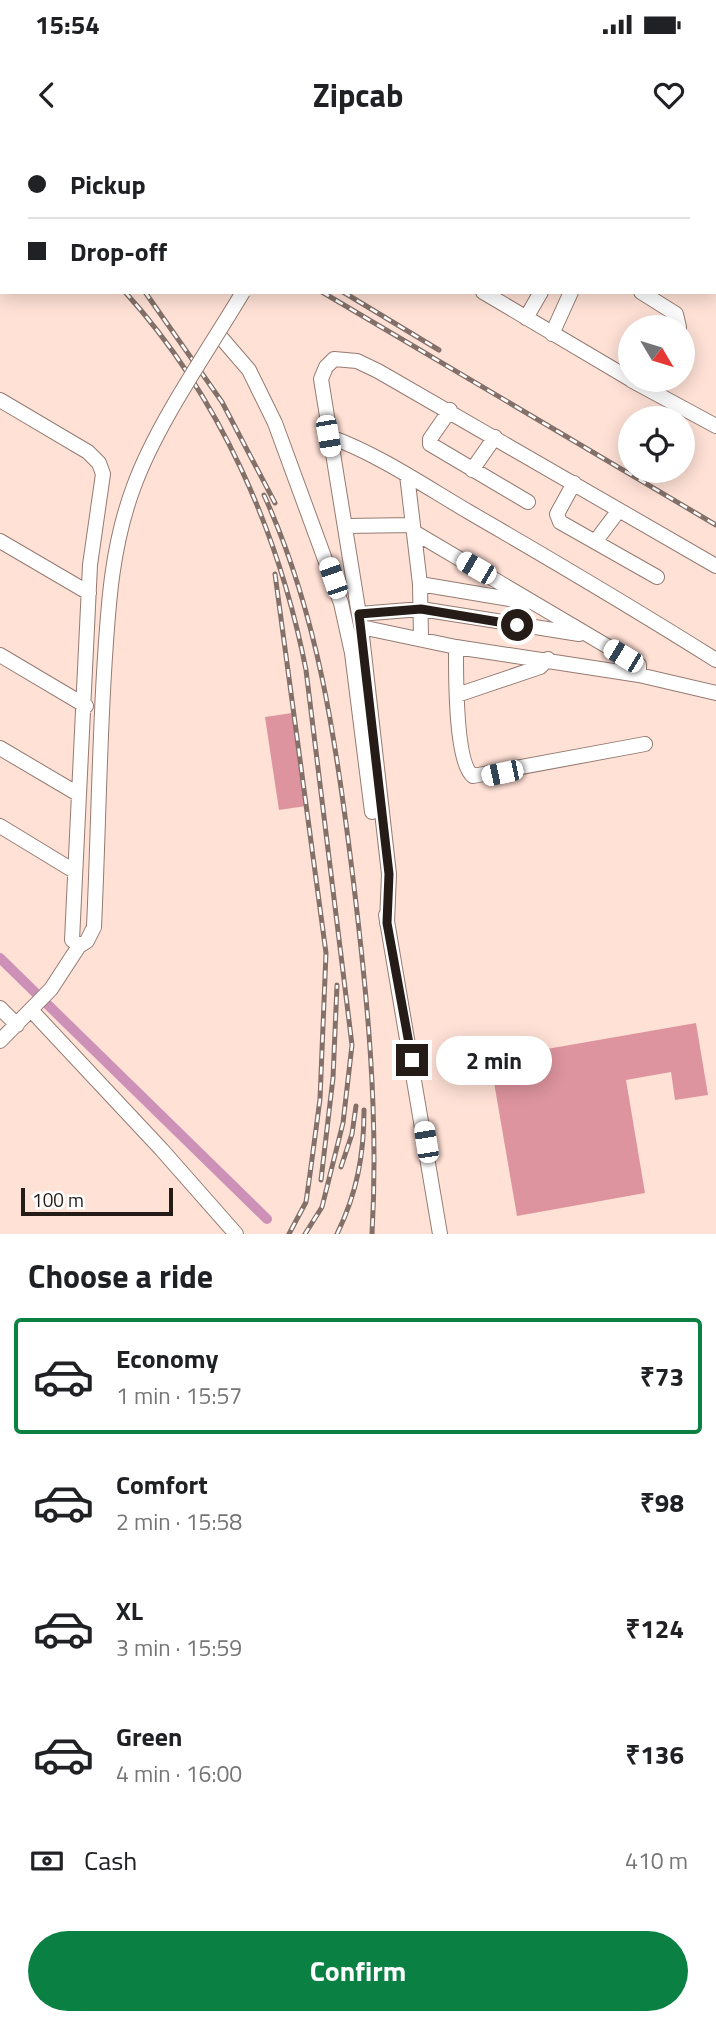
<!DOCTYPE html>
<html lang="en">
<head>
<meta charset="utf-8">
<style>
	:root { --surface:#fff; --page:#f6f6f6; --text:#202124; --muted:#757577; --line:#e0e0e0; --accent:#0b8043 }
	body { margin:0; font-family:"Titillium Web",sans-serif; background:var(--page); color:var(--text); height:100vh; display:flex; flex-direction:column; font-size:26px; white-space:nowrap }
	* { box-sizing:border-box; margin:0 }
	p { font-size:23px; color:var(--muted) }
	.icon { flex:none; width:38px; height:38px; fill:none; stroke:currentColor; stroke-width:2; stroke-linecap:round; stroke-linejoin:round }
	.map { position:relative; height:1094px; overflow:hidden }
	.side { display:flex; flex-direction:column; background:var(--surface); flex:1 }
	.side>* { flex:none }
	.banner { position:absolute; left:0px; top:0px; width:718px; height:154px; box-shadow:0 4px 18px #0003; display:grid; align-content:center; height:154px; padding:0 28px; background:var(--surface) }
	.needle { width:46px; rotate:128deg }
	.controls { position:absolute; left:618px; top:175px; display:grid; gap:14px }
	.controls a { display:grid; place-items:center; width:77px; height:77px; border-radius:50%; background:var(--surface); box-shadow:0 4px 18px #0003; font-size:35px }
	.scale { position:absolute; left:21px; bottom:18px; width:152px; box-sizing:border-box; padding-left:7px; border:4px solid #251b17; border-top:0; font-size:19px; line-height:24px; white-space:nowrap; color:#251b17; -webkit-text-stroke:5px #fff; paint-order:stroke }
	.end { position:absolute; width:32px; height:32px; margin:-16px; border:9px solid #251b17; background:#fff; box-shadow:0 0 0 4px #fff }
	.from { border-radius:50% }
	.bubble { position:absolute; height:49px; border-radius:24px; background:var(--surface); box-shadow:0 4px 18px #0003; font-size:23px; font-weight:700; line-height:49px; text-align:center }
	.car { position:absolute; width:21px; height:42px; margin:-21px -10px; border-radius:9px; box-shadow:0 0 5px 2px #0007; background:linear-gradient(#fff 24%,#345 0 40%,#fff 0 76%,#345 0 86%,#fff 0) }
	.banner b { display:flex; align-items:center; gap:24px; height:66px; font-size:26px }
	.banner b+b { border-top:2px solid var(--line) }
	.banner i { width:18px; height:18px; background:var(--text) }
	ul { padding:0; list-style:none }
	li { display:flex; align-items:center; gap:21px; height:116px; margin:0 14px 10px; padding:0 14px; border:4px solid transparent; border-radius:7px }
	li div { flex:1 }
	li b { display:block; font-size:26px }
	li em { font-style:normal; font-weight:700 }
	li.on { border-color:var(--accent) }
	li>.icon { width:63px; height:63px; stroke-width:1.5 }
	h2 { padding:0 28px; font-size:32px; line-height:84px }
	.pay { display:flex; align-items:center; gap:18px; height:77px; padding:0 28px; font-size:26px }
	.pay p { margin-inline-start:auto }
	.button { display:flex; gap:14px; margin-top:auto; padding:14px 28px }
	.button a { flex:1; height:80px; border-radius:42px; background:var(--accent); color:#fff; font-size:28px; font-weight:700; line-height:80px; text-align:center }
	.status { display:flex; justify-content:space-between; align-items:center; height:49px; padding:0 35px; background:var(--surface); direction:ltr }
	.status svg { height:19px; fill:currentColor }
	header { display:flex; justify-content:space-between; align-items:center; height:91px; padding:0 28px; background:var(--surface); font-size:32px; font-weight:700 }
	.map>svg:first-child { display:block }
	.lines { fill:none; stroke-linecap:round; stroke-linejoin:round }
	.canal { stroke:#cd91b8; stroke-width:10 }
	.building { fill:#dd949e }
	.minor-casing { stroke:#957b72; stroke-width:16 }
	.minor { stroke:#fff; stroke-width:14 }
	.rail-casing { stroke:#827069; stroke-width:5 }
	.rail { stroke:#fff; stroke-width:2.5; stroke-dasharray:8; stroke-linecap:butt }
	.minor-bridge-casing { stroke:#957b72; stroke-width:16; stroke-linecap:butt }
	.minor-bridge { stroke:#fff; stroke-width:14 }
	.route { stroke:#251b17; stroke-width:9 }
</style>
</head>
<body>
<div class="status"><b>15:54</b><svg viewBox="0 0 49 12"><path d="M0 12V9h3v3zM5 12V6h3v6zM10 12V3h3v9zM15 12V0h3v12zM26 1h20v11H26zM47 4h2v5h-2z"/></svg></div>
<header><svg class="icon" aria-label="back" viewBox="0 0 24 24"><path d="M15 5l-7 7 7 7"/></svg>Zipcab<svg class="icon" aria-label="heart" viewBox="0 0 24 24"><path d="M12 20l-8-8c-3-5 5-10 8-4 3-6 11-1 8 4z"/></svg></header>
<div class="map">
<svg width="716" height="1094" viewBox="0 0 716 1094">
	<rect width="100%" height="100%" fill="#ffe1d6"/>
	<g class="lines">
		<path class="canal" d="M 0,818 L 267,1079"/>
	</g>
	<path class="building" d="M 292,573 L 306,666 L 279,670 L 265,577 Z
		M 696,883 L 708,955 L 675,960 L 671,932 L 626,940 L 645,1053 L 517,1076 L 490,919 Z"/>
	<g class="lines">
		<g class="minor-casing">
			<path id="minor" d="M 304,0 L 304,2
				M 538,0 L 541,2
				M 691,0 L 693,2
				M 716,94 L 716,95
				M 483,152 L 630,239
				M 641,152 L 676,174 L 679,187
				M 526,178 L 541,152
				M 218,194 L 249,230 L 275,283 L 341,463 L 352,513 L 372,672
				M 552,194 L 571,152
				M 631,240 L 716,286
				M 0,260 L 88,312 L 99,323 L 103,334 L 90,425 L 72,800 L 79,806 L 87,801 L 94,787
				M 450,270 L 430,299 L 430,304 L 528,362
				M 328,296 C 378,314 423,345 469,372 C 552,420 635,469 716,520
				M 472,330 L 495,297
				M 407,335 L 420,444 L 421,498
				M 574,343 L 557,374 L 560,382 L 657,437
				M 346,386 L 413,385
				M 414,392 L 639,525 L 639,535
				M 0,401 L 89,453
				M 595,402 L 619,370
				M 420,444 L 527,462
				M 359,474 L 421,469 L 579,494
				M 361,487 L 456,507 L 639,535 L 716,553
				M 456,507 C 456,531 455,623 473,636 L 645,604
				M 0,515 L 86,566
				M 457,555 L 540,527 L 548,519
				M 0,608 L 78,654
				M 0,686 L 74,731
				M 386,775 L 440,1094
				M 387,783 L 389,734 L 361,487 L 321,239 L 326,227 L 334,219 L 357,221 L 378,231 L 716,426
				M 0,868 L 17,885
				M 31,870 L 162,1010 L 236,1094
				M 0,901 L 51,849 L 79,806"/>
		</g>
		<use href="#minor" class="minor"/>
		<g class="rail-casing">
			<path id="rail" d="M 65,0 L 68,2
				M 88,0 L 91,2
				M 0,40 L 2,41
				M 125,152 C 220,257 279,392 306,530 L 352,905 L 343,983 L 322,1067 L 305,1094
				M 145,152 L 222,262 L 275,363
				M 322,152 L 716,385
				M 343,152 L 439,210
				M 264,355 C 318,474 336,601 352,730 C 367,852 379,971 372,1094
				M 275,434 L 326,813 L 320,959 L 310,1034 L 306,1062 L 289,1094
				M 341,1027 L 352,994 L 356,966
				M 321,1040 L 333,938 L 337,845
				M 337,1094 C 357,1053 364,1015 364,970"/>
		</g>
		<use href="#rail" class="rail"/>
		<g class="minor-bridge-casing">
			<path id="minor-bridge" d="M 94,787 C 98,702 99,618 104,533 C 108,468 111,407 134,346 C 157,283 208,211 243,152"/>
		</g>
		<use href="#minor-bridge" class="minor-bridge"/>
	</g>
	<g class="lines">
		<path class="route" d="M 412,920 L 387,783 L 389,734 L 359,474 L 421,469 L 517,485"/>
	</g>
</svg>
<div class="controls">
<a><svg class="needle" viewBox="-14 -14 28 28"><path d="M0-13l5 13h-10z" fill="#e53935"/><path d="M0 13l5-13h-10z" fill="#757577"/></svg></a>
<a><svg class="icon" aria-label="locate" viewBox="0 0 24 24"><circle cx="12" cy="12" r="6"/><path d="M12 2v4M12 18v4M2 12h4M18 12h4"/></svg></a>
</div>
<div class="scale">100 m</div>
<i class="end from" style="left:517px;top:485px"></i>
<i class="end" style="left:412px;top:920px"></i>
<div class="bubble" style="left:436px;top:896px;width:116px">2 min</div>
<i class="car" style="left:328px;top:296px;rotate:170deg"></i>
<i class="car" style="left:476px;top:428px;rotate:300deg"></i>
<i class="car" style="left:333px;top:438px;rotate:341deg"></i>
<i class="car" style="left:623px;top:516px;rotate:301deg"></i>
<i class="car" style="left:502px;top:633px;rotate:258deg"></i>
<i class="car" style="left:426px;top:1002px;rotate:351deg"></i>
<div class="banner">
<b><i class="from"></i>Pickup</b>
<b><i></i>Drop-off</b>
</div>
</div>
<section class="side">
<h2>Choose a ride</h2>
<ul>
<li class="on"><svg class="icon" aria-label="car" viewBox="0 0 24 24"><path d="M5 17H2v-5l4-1 3-4h7l3 4 3 1v5h-3M9 17h6M6 11h13"/><circle cx="7" cy="17" r="2"/><circle cx="17" cy="17" r="2"/></svg><div><b>Economy</b><p>1 min · 15:57</p></div><em>₹73</em></li>
<li><svg class="icon" aria-label="car" viewBox="0 0 24 24"><path d="M5 17H2v-5l4-1 3-4h7l3 4 3 1v5h-3M9 17h6M6 11h13"/><circle cx="7" cy="17" r="2"/><circle cx="17" cy="17" r="2"/></svg><div><b>Comfort</b><p>2 min · 15:58</p></div><em>₹98</em></li>
<li><svg class="icon" aria-label="car" viewBox="0 0 24 24"><path d="M5 17H2v-5l4-1 3-4h7l3 4 3 1v5h-3M9 17h6M6 11h13"/><circle cx="7" cy="17" r="2"/><circle cx="17" cy="17" r="2"/></svg><div><b>XL</b><p>3 min · 15:59</p></div><em>₹124</em></li>
<li><svg class="icon" aria-label="car" viewBox="0 0 24 24"><path d="M5 17H2v-5l4-1 3-4h7l3 4 3 1v5h-3M9 17h6M6 11h13"/><circle cx="7" cy="17" r="2"/><circle cx="17" cy="17" r="2"/></svg><div><b>Green</b><p>4 min · 16:00</p></div><em>₹136</em></li>
</ul>
<div class="pay"><svg class="icon" aria-label="cash" viewBox="0 0 24 24"><path d="M3 7h18v10H3z"/><circle cx="12" cy="12" r="2"/></svg>Cash<p>410 m</p></div>
<div class="button"><a>Confirm</a></div>
</section>
</body>
</html>
